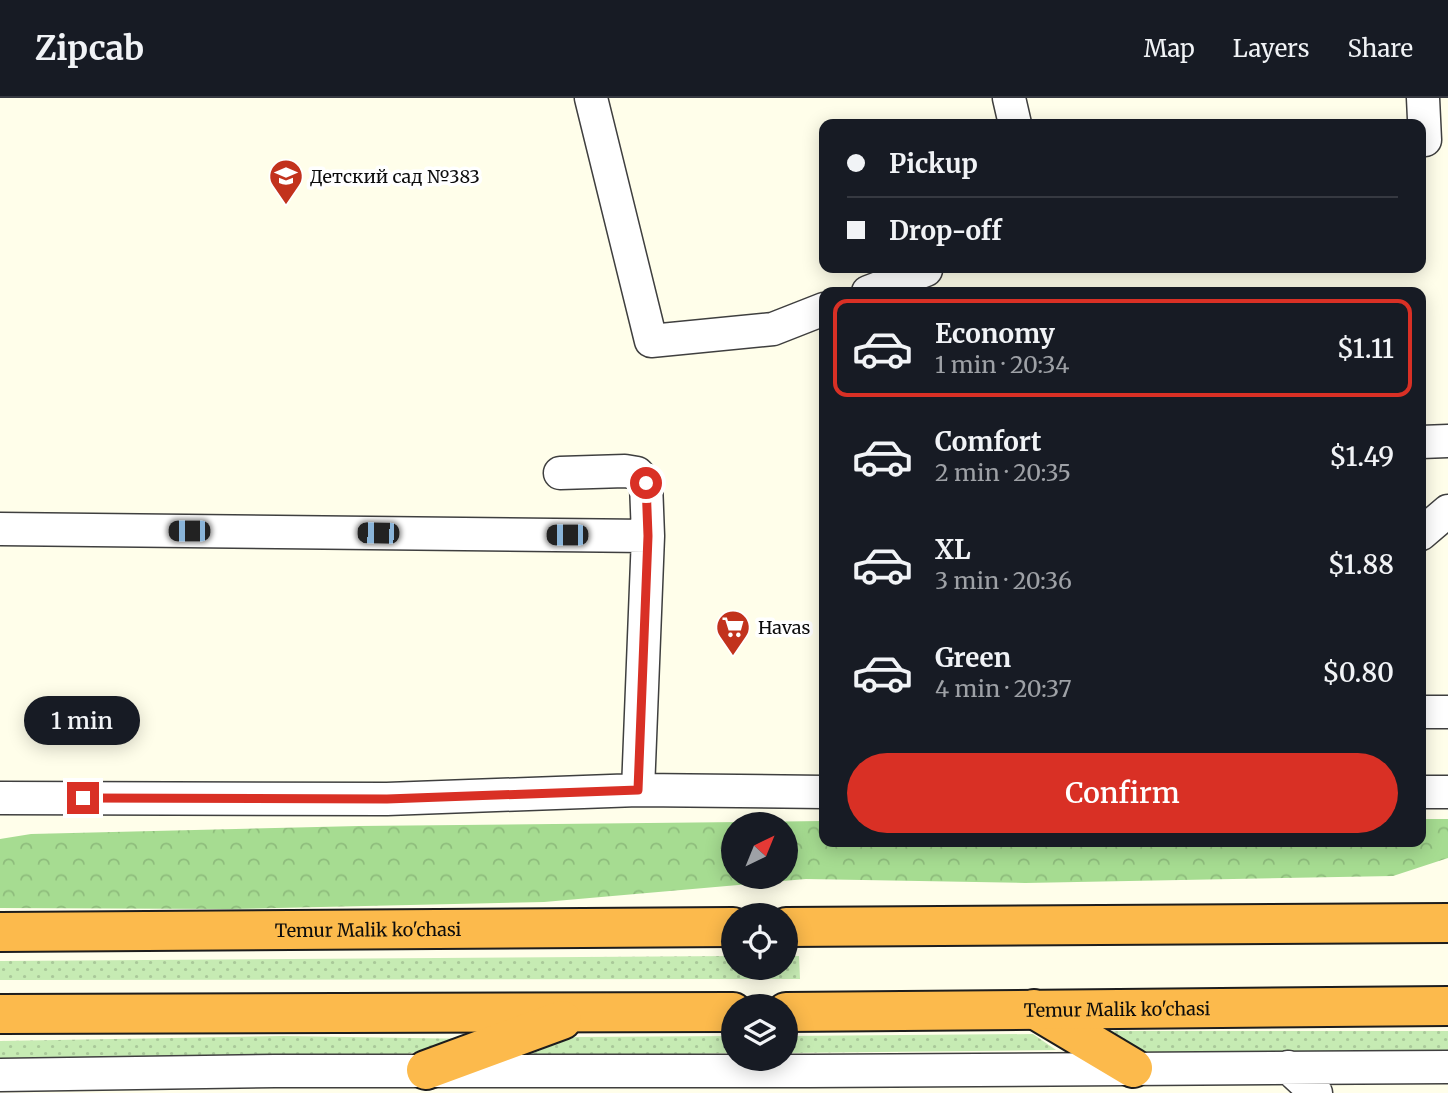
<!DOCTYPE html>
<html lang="en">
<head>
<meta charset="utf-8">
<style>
	:root { --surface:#171b24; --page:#242831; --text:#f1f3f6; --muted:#9ea1a6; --line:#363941; --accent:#d93025 }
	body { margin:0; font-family:Merriweather,serif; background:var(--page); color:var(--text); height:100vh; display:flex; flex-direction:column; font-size:26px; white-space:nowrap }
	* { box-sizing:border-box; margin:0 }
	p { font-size:23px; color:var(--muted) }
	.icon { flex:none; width:38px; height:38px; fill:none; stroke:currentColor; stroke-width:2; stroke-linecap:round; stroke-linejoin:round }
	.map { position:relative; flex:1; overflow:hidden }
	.drawer { position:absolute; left:819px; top:189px; width:607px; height:560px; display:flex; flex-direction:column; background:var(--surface); border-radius:14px; box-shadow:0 4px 18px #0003 }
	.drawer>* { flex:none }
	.hud { position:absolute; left:819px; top:21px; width:607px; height:154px; border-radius:14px; box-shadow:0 4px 18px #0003; display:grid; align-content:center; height:154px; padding:0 28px; background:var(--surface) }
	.needle { width:46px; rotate:43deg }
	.buttons { position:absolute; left:721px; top:714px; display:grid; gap:14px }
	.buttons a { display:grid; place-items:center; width:77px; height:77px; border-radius:50%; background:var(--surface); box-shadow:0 4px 18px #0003; font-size:35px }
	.end { position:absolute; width:32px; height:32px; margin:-16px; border:9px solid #d93025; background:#fff; box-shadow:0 0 0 4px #fff }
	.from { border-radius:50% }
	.bubble { position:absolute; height:49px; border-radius:24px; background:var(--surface); box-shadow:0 4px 18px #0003; font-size:23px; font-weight:600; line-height:49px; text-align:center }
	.car { position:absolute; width:21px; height:42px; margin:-21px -10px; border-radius:9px; box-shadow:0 0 5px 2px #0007; background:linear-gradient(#222 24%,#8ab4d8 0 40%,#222 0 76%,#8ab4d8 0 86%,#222 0) }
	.hud b { display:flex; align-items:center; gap:24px; height:66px; font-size:26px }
	.hud b+b { border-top:2px solid var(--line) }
	.hud i { width:18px; height:18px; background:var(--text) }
	ul { padding:12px 0 0; list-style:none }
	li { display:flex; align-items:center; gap:21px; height:98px; margin:0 14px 10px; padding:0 14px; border:4px solid transparent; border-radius:14px }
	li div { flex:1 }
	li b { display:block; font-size:26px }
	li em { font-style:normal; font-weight:600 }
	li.on { border-color:var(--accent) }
	li>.icon { width:63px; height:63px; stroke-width:1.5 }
	.action { display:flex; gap:14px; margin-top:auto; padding:14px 28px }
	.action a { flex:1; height:80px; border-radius:42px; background:var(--accent); color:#fff; font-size:28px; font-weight:600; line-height:80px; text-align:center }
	header { display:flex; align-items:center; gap:42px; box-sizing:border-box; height:98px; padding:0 35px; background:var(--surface); border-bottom:2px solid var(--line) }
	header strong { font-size:33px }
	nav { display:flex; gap:38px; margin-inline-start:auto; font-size:24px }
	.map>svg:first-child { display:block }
	.grass { fill:url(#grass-dots) }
	.forest { fill:url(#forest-crowns); fill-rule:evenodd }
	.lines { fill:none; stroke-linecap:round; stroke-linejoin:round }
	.minor-casing { stroke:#3f3f3f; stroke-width:35 }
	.highway-casing { stroke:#1d1d1d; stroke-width:42 }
	.minor { stroke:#fff; stroke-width:32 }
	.highway { stroke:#fcba4c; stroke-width:38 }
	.route { stroke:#d93025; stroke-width:9 }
	.labels { text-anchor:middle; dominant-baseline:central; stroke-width:7; stroke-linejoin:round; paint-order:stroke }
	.poi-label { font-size:18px; fill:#0c0c0c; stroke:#fff; text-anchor:start }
	.street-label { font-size:18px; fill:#0c0c0c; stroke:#fff }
</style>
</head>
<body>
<header>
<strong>Zipcab</strong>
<nav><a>Map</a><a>Layers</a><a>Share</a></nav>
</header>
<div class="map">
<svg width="1448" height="995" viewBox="0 0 1448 995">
	<defs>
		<pattern id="grass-dots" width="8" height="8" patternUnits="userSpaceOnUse" patternTransform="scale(1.75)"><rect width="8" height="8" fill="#c6ebb3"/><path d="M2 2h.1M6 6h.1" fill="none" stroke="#a9c899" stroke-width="1.8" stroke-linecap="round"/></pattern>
		<pattern id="forest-crowns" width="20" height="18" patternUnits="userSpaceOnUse" patternTransform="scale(1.75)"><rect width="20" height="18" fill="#a6dc91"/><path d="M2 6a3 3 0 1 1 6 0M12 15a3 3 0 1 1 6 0" fill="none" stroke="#8ebc7c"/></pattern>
	</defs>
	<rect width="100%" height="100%" fill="#fffeea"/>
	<path class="grass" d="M 733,858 L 733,870 L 786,870 L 786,858 L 799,858 L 800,881 L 0,882 L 0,863 Z
		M 1098,933 L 1448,933 L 1448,952 L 1140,956 Z
		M 1033,936 L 1056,952 L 786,955 L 786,938 Z
		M 282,938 L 478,941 L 393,959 L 0,964 L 0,943 Z
		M 733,938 L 733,955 L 520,960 L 575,939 Z"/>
	<path class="forest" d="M 1421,721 L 1448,721 L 1448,760 L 1393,778 L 1025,785 L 806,781 L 544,804 L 229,811 L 0,810 L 0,741 L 31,736 L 359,728 L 824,723 L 824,744 L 1421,744 ZM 733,726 L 786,726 L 786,779 L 733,779 Z"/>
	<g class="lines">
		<g class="minor-casing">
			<path id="minor" d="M 591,0 L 651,243 L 773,231 L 824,211
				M 1009,0 L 1015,26
				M 1423,0 L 1425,42
				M 868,194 L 926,172
				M 1421,344 L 1448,343
				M 560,375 L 625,373 L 637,375 L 646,385 L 648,438 L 638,692
				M 0,431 L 648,438
				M 1421,436 L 1448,413
				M 1421,614 L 1448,614
				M 1421,694 L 1448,694
				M 0,700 L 387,701 L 638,692 L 824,694
				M 1288,969 L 1316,995
				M 0,977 L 275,973 L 810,973 L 1448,969"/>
		</g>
		<g class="highway-casing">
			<g id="highway">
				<path d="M 786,829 L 1448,825"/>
				<path id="s1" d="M 0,834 L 733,829"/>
				<path d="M 1034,911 L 1133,970"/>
				<path id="s2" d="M 786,914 L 1448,908"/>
				<path d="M 0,916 L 733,914"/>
				<path d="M 426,972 L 562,922"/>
			</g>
		</g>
		<use href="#minor" class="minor"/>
		<use href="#highway" class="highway"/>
	</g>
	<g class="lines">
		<path class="route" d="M 83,700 L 387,701 L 638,692 L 648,438 L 646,385"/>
	</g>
	<defs>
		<g id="school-pin" transform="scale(1.75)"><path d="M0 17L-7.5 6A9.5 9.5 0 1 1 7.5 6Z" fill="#c2321d" stroke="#fff"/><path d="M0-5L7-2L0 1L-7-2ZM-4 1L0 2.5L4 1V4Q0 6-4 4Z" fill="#fff"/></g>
		<g id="supermarket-pin" transform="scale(1.75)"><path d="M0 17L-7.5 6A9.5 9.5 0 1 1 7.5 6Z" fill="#c2321d" stroke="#fff"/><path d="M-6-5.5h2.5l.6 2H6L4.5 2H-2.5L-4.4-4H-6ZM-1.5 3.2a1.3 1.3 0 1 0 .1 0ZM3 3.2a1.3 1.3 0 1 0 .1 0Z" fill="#fff"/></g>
	</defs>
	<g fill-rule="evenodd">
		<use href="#school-pin" x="286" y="78"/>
		<use href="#supermarket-pin" x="733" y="529"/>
	</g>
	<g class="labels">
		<g class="poi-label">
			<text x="310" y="78">Детский сад №383</text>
			<text x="758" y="529">Havas</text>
		</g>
		<g class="street-label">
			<text stroke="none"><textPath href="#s1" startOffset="368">Temur Malik ko'chasi</textPath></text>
			<text stroke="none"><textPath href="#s2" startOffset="331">Temur Malik ko'chasi</textPath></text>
		</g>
	</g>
</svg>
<div class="buttons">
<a><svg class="needle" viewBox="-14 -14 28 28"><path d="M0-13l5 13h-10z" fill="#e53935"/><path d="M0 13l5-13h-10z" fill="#9ea1a6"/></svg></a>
<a><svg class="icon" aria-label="locate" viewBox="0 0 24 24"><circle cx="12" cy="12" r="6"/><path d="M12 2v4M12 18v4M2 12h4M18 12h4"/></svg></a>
<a><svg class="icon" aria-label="layers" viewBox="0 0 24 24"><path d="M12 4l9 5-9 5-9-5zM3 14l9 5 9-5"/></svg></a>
</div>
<i class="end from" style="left:646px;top:385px"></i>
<i class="end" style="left:83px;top:700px"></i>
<div class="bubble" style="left:24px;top:598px;width:116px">1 min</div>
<i class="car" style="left:189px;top:433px;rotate:270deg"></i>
<i class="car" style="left:378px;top:435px;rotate:271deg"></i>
<i class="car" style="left:567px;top:437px;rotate:270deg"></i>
<div class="hud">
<b><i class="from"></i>Pickup</b>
<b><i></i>Drop-off</b>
</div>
<section class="drawer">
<ul>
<li class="on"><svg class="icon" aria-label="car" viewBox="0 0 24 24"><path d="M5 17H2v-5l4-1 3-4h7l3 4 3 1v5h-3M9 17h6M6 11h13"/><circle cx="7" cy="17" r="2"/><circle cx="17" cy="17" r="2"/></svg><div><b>Economy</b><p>1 min · 20:34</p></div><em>$1.11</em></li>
<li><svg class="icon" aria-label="car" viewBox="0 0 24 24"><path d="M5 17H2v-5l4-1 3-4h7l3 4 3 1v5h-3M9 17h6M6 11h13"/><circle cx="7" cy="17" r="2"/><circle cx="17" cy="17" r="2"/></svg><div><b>Comfort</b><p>2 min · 20:35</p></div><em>$1.49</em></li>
<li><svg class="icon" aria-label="car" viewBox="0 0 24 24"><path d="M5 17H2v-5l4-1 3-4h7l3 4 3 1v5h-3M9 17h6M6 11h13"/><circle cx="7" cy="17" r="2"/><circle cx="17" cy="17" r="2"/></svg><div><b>XL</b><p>3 min · 20:36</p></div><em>$1.88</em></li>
<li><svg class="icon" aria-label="car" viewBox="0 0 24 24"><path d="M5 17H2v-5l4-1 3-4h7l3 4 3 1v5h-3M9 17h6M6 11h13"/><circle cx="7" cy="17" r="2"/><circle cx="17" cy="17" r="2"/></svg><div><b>Green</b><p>4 min · 20:37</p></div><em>$0.80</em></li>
</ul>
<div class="action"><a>Confirm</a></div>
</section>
</div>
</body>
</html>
